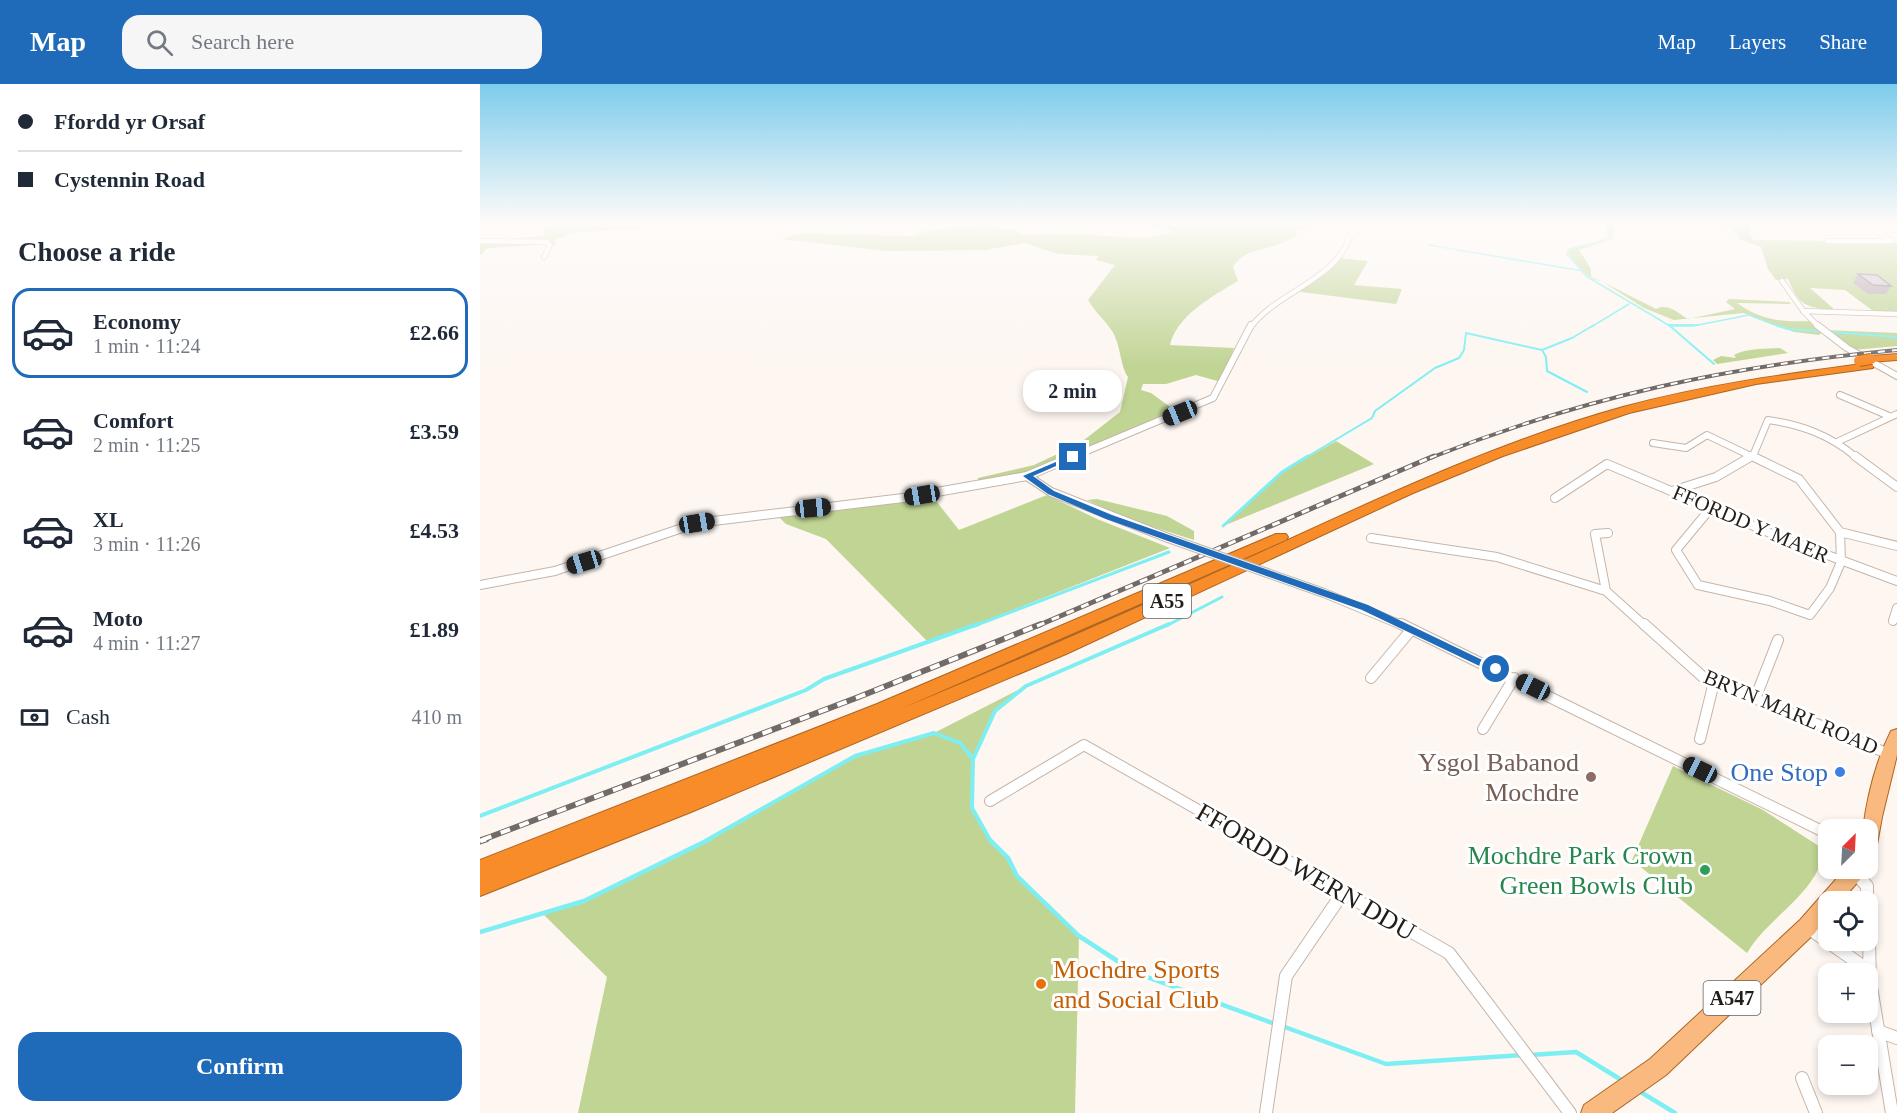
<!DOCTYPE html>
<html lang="en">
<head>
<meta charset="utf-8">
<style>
	:root { --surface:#fff; --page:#f6f6f7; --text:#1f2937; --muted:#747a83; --line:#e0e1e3; --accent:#1f6bba }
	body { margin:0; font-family:"Times New Roman",serif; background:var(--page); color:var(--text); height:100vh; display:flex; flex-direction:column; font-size:22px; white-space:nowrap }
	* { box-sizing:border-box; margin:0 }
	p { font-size:20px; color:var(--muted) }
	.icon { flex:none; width:33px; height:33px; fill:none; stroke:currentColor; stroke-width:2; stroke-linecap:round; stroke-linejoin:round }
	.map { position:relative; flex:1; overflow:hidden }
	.details { display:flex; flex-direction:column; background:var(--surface); width:480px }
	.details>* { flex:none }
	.guide { display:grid; align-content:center; height:132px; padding:0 18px; background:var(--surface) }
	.needle { width:39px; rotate:24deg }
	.fabs { position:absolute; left:1338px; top:735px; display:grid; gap:12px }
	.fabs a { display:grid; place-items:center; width:60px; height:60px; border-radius:12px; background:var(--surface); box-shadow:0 3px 9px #0003; font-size:30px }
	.end { position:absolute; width:27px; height:27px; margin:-14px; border:8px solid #1f6bba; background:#fff; box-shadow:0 0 0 3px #fff }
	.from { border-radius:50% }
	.bubble { position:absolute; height:42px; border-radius:18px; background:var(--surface); box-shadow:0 3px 9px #0003; font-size:20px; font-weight:600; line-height:42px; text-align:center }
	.car { position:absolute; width:18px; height:36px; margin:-18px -9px; border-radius:8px; box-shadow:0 0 4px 2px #0007; background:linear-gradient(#222 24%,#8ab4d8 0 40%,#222 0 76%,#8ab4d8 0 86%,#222 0) }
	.guide b { display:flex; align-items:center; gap:21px; height:57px; font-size:22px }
	.guide b+b { border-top:2px solid var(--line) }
	.guide i { width:15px; height:15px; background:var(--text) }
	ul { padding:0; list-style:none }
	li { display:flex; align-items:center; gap:18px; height:90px; margin:0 12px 9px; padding:0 6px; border:3px solid transparent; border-radius:18px }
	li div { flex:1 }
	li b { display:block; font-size:22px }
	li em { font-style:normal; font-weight:600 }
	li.selected { border-color:var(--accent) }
	li>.icon { width:54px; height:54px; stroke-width:1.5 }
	h2 { padding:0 18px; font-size:27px; line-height:72px }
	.pay { display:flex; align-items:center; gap:15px; height:66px; padding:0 18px; font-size:22px }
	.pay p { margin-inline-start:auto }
	.action { display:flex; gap:12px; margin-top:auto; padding:12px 18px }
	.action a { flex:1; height:69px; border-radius:18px; background:var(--accent); color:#fff; font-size:24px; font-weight:600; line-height:69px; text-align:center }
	header { display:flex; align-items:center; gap:36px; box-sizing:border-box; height:84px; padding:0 30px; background:var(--accent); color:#fff }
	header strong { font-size:28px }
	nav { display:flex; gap:33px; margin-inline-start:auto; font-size:21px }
	.search { width:420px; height:54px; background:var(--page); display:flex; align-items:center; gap:15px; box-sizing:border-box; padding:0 21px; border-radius:18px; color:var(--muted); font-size:22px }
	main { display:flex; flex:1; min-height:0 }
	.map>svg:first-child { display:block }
	.green { fill:#c0d494 }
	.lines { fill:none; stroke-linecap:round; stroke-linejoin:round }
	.stream-far4 { stroke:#7deff3; stroke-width:1.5 }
	.stream-far3 { stroke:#7deff3; stroke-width:2 }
	.stream-far2 { stroke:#7deff3; stroke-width:3 }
	.stream-far1 { stroke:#7deff3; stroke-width:4 }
	.stream { stroke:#7deff3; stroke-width:4.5 }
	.street-far4-casing { stroke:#c6b5a9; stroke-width:6 }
	.street-far3-casing { stroke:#c6b5a9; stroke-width:8 }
	.street-far2-casing { stroke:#c6b5a9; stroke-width:10 }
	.street-far1-casing { stroke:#c6b5a9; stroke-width:12 }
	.street-casing { stroke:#c6b5a9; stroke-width:14 }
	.primary-casing { stroke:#ad6523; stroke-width:2 }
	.highway-casing { stroke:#ad6523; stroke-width:2 }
	.street-far4 { stroke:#fff; stroke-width:4.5 }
	.street-far3 { stroke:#fff; stroke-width:6 }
	.street-far2 { stroke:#fff; stroke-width:8 }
	.street-far1 { stroke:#fff; stroke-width:10 }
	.street { stroke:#fff; stroke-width:12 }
	.primary { fill:#faba7f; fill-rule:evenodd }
	.highway { fill:#f78c29; fill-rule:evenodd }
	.rail-far3-casing { stroke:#716a66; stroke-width:4 }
	.rail-far2-casing { stroke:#716a66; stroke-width:5 }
	.rail-far1-casing { stroke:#716a66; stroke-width:6 }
	.rail-casing { stroke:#716a66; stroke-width:7 }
	.rail-far3 { stroke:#fff; stroke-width:2; stroke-dasharray:7; stroke-linecap:butt }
	.rail-far2 { stroke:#fff; stroke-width:3; stroke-dasharray:8; stroke-linecap:butt }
	.rail-far1 { stroke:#fff; stroke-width:4; stroke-dasharray:10; stroke-linecap:butt }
	.rail { stroke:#fff; stroke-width:4.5; stroke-dasharray:14; stroke-linecap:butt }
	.street-bridge-casing { stroke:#c6b5a9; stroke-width:10; stroke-linecap:butt }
	.highway-bridge-casing { stroke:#ad6523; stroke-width:12; stroke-linecap:butt }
	.street-bridge { stroke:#fff; stroke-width:8 }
	.highway-bridge { stroke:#f78c29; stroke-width:10 }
	.wall { fill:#b8a9b4 }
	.building { fill:#d6c5d1; stroke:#968a92; stroke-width:1.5 }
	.route { fill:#1f6bba }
	.shop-dot { fill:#3f7fe0; stroke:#fff; stroke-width:2 }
	.education-dot { fill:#8d6e63; stroke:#fff; stroke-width:2 }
	.leisure-dot { fill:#2e9e5b; stroke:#fff; stroke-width:2 }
	.food-dot { fill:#e8710a; stroke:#fff; stroke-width:2 }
	.labels { text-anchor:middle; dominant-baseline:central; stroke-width:6; stroke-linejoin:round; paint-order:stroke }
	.shield { fill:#fff; stroke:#65615e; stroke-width:1.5 }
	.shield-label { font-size:20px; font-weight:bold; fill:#231d19 }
	.street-label { font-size:21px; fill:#231d19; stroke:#fff }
	.near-education-label { font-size:26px; fill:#785e54; stroke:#fff; text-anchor:end }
	.near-shop-label { font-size:26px; fill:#366cbe; stroke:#fff; text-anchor:end }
	.near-leisure-label { font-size:26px; fill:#27864d; stroke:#fff; text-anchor:end }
	.near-street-label { font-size:26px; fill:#231d19; stroke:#fff }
	.near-food-label { font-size:26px; fill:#c56008; stroke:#fff; text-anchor:start }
</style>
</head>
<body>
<header>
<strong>Map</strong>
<div class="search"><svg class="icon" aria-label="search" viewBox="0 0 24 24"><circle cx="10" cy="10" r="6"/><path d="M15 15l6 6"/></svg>Search here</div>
<nav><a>Map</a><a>Layers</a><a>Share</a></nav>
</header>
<main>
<section class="details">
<div class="guide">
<b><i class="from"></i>Ffordd yr Orsaf</b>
<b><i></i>Cystennin Road</b>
</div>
<h2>Choose a ride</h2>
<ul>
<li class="selected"><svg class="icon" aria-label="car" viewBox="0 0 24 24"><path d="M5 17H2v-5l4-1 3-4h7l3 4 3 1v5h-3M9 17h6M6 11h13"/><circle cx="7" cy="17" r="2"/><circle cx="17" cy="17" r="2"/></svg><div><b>Economy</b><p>1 min · 11:24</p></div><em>£2.66</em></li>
<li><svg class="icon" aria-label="car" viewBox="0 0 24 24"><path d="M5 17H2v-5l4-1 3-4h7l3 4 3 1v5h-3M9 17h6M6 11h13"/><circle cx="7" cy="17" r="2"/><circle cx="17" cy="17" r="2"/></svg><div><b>Comfort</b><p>2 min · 11:25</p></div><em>£3.59</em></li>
<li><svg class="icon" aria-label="car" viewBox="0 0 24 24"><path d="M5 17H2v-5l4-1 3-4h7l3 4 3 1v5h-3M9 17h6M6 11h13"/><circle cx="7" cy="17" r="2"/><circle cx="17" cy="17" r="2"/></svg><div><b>XL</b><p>3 min · 11:26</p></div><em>£4.53</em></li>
<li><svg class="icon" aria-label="car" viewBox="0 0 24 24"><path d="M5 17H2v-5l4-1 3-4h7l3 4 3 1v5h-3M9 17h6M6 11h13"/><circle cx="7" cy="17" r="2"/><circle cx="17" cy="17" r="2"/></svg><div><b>Moto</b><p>4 min · 11:27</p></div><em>£1.89</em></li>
</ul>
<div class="pay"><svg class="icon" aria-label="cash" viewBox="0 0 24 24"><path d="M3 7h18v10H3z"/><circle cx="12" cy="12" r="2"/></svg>Cash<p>410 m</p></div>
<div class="action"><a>Confirm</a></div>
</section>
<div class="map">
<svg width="1417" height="1029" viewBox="0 0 1417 1029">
	<rect width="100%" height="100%" fill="#fdf6f1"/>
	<path class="green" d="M 111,139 L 161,139 L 166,141 L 158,145 L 98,148 L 74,156 L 76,160 L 69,164 L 68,159 C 57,162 9,163 6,165 C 4,167 3,170 0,171 L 0,157 L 64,152 L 64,142 Z
		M 667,139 L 842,139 L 816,147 L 817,151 C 810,155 802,160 794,162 C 778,167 763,167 753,183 L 758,197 C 733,212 697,231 690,261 L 754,264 L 741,298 L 716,291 L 686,300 L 663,300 L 661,306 L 671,309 L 697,328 L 540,391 L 498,399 L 498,394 L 554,381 L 599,360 L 640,328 L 648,293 C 640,282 641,261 632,247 C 625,236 615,228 608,216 L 635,181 L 616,176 L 619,172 L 578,170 L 545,159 L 505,166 L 407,167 L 301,155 L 321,149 L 434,152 L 444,147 L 510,140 L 515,141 L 513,144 L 538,146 L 539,150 L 546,151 L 592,150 L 667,154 L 694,148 L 683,143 L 672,144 Z
		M 1127,139 L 1135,139 L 1132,155 L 1099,166 L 1111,185 L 1111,193 L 1121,197 C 1108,196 1091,177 1087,166 L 1129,155 Z
		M 1189,139 L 1267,139 L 1271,148 L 1269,150 L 1273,156 L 1417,158 L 1417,228 L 1393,227 L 1365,206 L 1330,204 L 1355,226 C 1327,224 1319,222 1308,195 L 1296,196 L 1288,185 L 1281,163 L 1261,156 L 1252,144 Z
		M 858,174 L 888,177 L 874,201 L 922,205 L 916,220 L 813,207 L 841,193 Z
		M 1123,198 L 1176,225 C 1190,218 1199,231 1208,235 L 1255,225 L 1246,218 L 1249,215 L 1309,218 L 1311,220 L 1257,219 C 1281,236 1300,238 1329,237 L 1341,249 L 1339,251 L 1314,248 L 1263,229 L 1194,236 L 1164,224 Z
		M 1345,246 L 1417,249 L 1417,262 L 1372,266 Z
		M 1300,264 L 1308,269 L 1237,280 L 1233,276 L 1241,272 L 1256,274 L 1254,271 C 1266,264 1286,265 1300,264 Z
		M 856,357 L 894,380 L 743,442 L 802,388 Z
		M 567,411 L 617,435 L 690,464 L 449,559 L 346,455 L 306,440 L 297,431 L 453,413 L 479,446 Z
		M 617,415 L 687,432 L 714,447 L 714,456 L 648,435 L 607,416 Z
		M 546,602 L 515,627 L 500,656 L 493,675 L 492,724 L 512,760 L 528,774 L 537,792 L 599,852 L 595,1029 L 98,1029 L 127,893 L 62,829 L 109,814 L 199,772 L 375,672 L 454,649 Z
		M 1193,682 L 1283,726 L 1345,766 C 1336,811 1289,832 1267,869 L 1152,776 Z"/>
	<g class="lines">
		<path class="stream-far4" d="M 1052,139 L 1109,139
			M 1127,139 L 1129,155 L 1089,165 L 1087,170 L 1106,192 L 1190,242 L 1213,242 L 1269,231 L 1300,243
			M 949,161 L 1103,187
			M 1111,243 L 1149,220"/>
		<path class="stream-far3" d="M 1188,241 L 1218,241
			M 1296,241 L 1307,245 L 1337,247
			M 1190,242 L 1234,280
			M 1351,248 L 1417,253
			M 1062,266 L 1066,273 L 1067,287 L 1107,308
			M 825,374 L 892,334 L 895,327 L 955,284 L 979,274 L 984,266 L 986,249 L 1062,266 L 1092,254 L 1114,241"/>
		<path class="stream-far2" d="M 743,442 L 802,388 L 828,372
			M 494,542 L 689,468
			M 686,542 L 742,513"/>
		<path class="stream-far1" d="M 0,732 L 326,606 L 344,595 L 498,540
			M 227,756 L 375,672 L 454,649 L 480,659 L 493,675
			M 510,756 L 492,724 L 493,675 L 515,627 L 546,602 L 689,540"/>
		<path class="stream" d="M 509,755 L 528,774 L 537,792 L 599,852 L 656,889 L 795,940
			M 0,848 L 104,817 L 230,755
			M 802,942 L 906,980 L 1043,971
			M 1050,971 L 1096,968 L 1143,997
			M 1159,1007 L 1195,1029"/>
		<g class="street-far4-casing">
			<path id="street-far4" d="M 1310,139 L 1313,144
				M 1394,145 L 1417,146
				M 0,157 L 67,158 L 70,161 L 64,173
				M 1347,157 L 1412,157 L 1382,139
				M 1302,197 L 1324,228 L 1339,243
				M 1323,227 L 1417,230
				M 771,243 C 795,209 860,194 869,152 L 891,139"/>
		</g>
		<g class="street-far3-casing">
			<path id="street-far3" d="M 1337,241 L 1367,264 L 1417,292
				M 1360,311 L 1409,332
				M 1357,358 L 1417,330
				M 1173,359 L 1206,364 L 1227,351 L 1275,374
				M 1273,372 L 1288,336 C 1322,341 1350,351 1377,374
				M 590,374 L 733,314 L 771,241
				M 1270,374 L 1273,372"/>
		</g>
		<g class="street-far2-casing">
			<path id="street-far2" d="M 1375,372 L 1417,403
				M 547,392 L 571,408 L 688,454
				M 1192,407 L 1236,393 L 1272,372
				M 1075,414 L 1127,380 L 1307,456 L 1417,497
				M 1230,425 L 1196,466 L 1218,501 L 1290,517 L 1330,531 L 1350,504 L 1361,478 L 1360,448 L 1319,395 L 1272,372
				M 1360,448 L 1417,462
				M 891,454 L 1017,473 L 1126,507 L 1165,542
				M 0,501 L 75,487 L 217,439 L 423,414 L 547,392 L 594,372
				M 1126,507 L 1115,450 L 1128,449
				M 844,509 L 924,542
				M 1413,537 L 1417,524"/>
		</g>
		<g class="street-far1-casing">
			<path id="street-far1" d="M 921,540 L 1348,750
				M 1164,540 L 1223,593 L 1409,670
				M 891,594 L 931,546
				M 1275,615 L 1298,556
				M 1003,645 L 1034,594
				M 1220,655 L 1234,598
				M 510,717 L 604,661 L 771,756"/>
		</g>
		<g class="street-casing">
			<path id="street" d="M 768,755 L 969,869 L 1090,1029
				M 1375,789 L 1387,802 L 1387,818
				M 1388,820 L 1390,897 L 1412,1029
				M 1327,843 L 1381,881 L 1386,890
				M 1398,947 L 1417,954
				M 1322,994 L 1336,1029
				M 786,1029 L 806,892 L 862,810"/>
		</g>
		<g class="primary-casing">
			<path id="primary" d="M 1417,645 L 1417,671 L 1402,733 L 1394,777 L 1388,779 L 1388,746 L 1383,746 C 1387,713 1396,677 1411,647 Z
				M 1388,782 L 1388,784 L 1385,790 L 1360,818 L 1348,818 L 1348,832 L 1334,850 L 1186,991 L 1132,1029 L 1101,1029 L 1104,1021 L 1170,975 L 1320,836 L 1366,784 L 1388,784 Z"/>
		</g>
		<g class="highway-casing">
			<path id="highway" d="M 1417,270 L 1417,276 L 1391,278 L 1386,275 L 1391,272 Z
				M 1389,279 L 1393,280 L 1393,284 L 1276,300 L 1149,329 L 1023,372 L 933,409 L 586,570 L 211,728 L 0,812 L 0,776 L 397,620 L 796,450 L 806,450 L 808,453 L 806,456 L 418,626 C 542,575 664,521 786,466 C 902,413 1020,357 1143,323 C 1224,301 1306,290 1389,279 Z"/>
		</g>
		<use href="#street-far4" class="street-far4"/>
		<use href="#street-far3" class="street-far3"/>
		<use href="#street-far2" class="street-far2"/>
		<use href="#street-far1" class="street-far1"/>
		<use href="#street" class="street"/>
		<use href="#primary" class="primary"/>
		<use href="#highway" class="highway"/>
		<g class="rail-far3-casing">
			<path id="rail-far3" d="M 950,374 C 1107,312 1249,282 1417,266"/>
		</g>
		<g class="rail-far2-casing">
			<path id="rail-far2" d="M 557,542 L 954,372"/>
		</g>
		<g class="rail-far1-casing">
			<path id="rail-far1" d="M 2,756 L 376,614 L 561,540"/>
		</g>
		<g class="rail-casing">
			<path id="rail" d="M 0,757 L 6,755"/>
		</g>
		<use href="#rail-far3" class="rail-far3"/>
		<use href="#rail-far2" class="rail-far2"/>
		<use href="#rail-far1" class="rail-far1"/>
		<use href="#rail" class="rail"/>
		<g class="street-bridge-casing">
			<path id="street-bridge" d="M 688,454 L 844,509"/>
		</g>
		<g class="highway-bridge-casing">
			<path id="highway-bridge" d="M 1379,277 L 1391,275"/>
		</g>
		<use href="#street-bridge" class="street-bridge"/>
		<use href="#highway-bridge" class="highway-bridge"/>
	</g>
	<path class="wall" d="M 1378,190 L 1411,202 L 1406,210 L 1388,210 L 1373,199 Z"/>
	<path class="building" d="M 1378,190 L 1397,191 L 1411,202 L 1393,201 Z"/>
	<linearGradient id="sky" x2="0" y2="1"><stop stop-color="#7dccec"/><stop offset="0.49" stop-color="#fefbf9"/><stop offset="1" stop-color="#fefbf9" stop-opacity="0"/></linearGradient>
	<rect width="1417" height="283" fill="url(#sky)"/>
	<path class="route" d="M 590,372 L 597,373 L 553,392 L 574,407 L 632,431 L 888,521 L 1021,585 L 1020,588 L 1012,588 L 882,526 L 626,435 L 568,410 L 543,392 Z"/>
	<circle class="shop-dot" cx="1360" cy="688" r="6"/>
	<circle class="education-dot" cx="1111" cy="693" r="6"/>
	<circle class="leisure-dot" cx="1225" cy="786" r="6"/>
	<circle class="food-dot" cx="561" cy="900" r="6"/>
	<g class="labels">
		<g class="shield">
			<rect x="663" y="500" width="48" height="34" rx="4.5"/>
			<rect x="1223.5" y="897" width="57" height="34" rx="4.5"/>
		</g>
		<g class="shield-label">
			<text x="687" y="517">A55</text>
			<text x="1252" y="914">A547</text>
		</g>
		<g class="street-label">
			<text transform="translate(1271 440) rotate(23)">FFORDD Y MAER</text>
			<text transform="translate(1311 628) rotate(23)">BRYN MARL ROAD</text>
		</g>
		<g class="near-education-label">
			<text x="1099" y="678">Ysgol Babanod<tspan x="1099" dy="30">Mochdre</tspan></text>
		</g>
		<g class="near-shop-label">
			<text x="1348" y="688">One Stop</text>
		</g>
		<g class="near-leisure-label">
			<text x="1213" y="771">Mochdre Park Crown<tspan x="1213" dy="30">Green Bowls Club</tspan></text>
		</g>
		<g class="near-street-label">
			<text transform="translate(826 788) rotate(30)">FFORDD WERN DDU</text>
		</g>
		<g class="near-food-label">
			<text x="573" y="885">Mochdre Sports<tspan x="573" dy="30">and Social Club</tspan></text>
		</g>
	</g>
</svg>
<div class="fabs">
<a><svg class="needle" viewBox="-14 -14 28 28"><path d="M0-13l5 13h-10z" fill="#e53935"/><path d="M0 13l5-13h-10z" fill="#747a83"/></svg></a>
<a><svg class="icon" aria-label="locate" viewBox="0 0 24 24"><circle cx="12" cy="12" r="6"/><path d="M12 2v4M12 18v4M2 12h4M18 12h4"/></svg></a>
<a>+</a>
<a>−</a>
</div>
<i class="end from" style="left:1016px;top:585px"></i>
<i class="end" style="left:593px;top:373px"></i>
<div class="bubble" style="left:543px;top:286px;width:99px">2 min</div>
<i class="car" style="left:700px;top:329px;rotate:248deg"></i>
<i class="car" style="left:442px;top:411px;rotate:261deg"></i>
<i class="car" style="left:333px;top:424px;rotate:84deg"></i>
<i class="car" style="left:217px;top:439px;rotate:81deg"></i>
<i class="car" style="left:104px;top:478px;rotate:253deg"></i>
<i class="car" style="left:1053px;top:603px;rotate:296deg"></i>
<i class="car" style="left:1220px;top:686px;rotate:296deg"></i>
</div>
</main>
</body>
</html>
